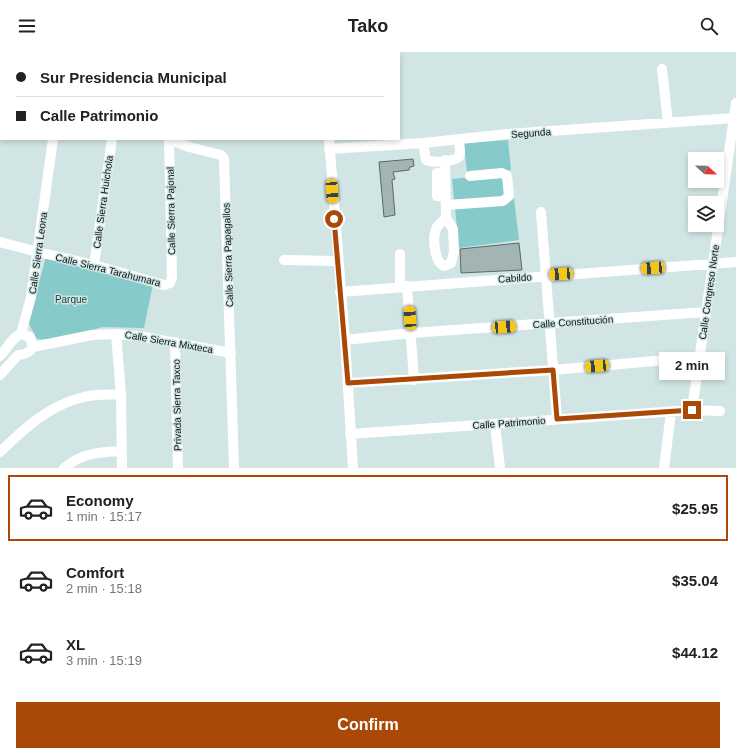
<!DOCTYPE html>
<html lang="en">
<head>
<meta charset="utf-8">
<style>
	:root { --surface:#fff; --page:#f2f2f2; --text:#222; --muted:#767676; --line:#e0e0e0; --accent:#aa4807 }
	body { margin:0; font-family:Helvetica,sans-serif; background:var(--page); color:var(--text); height:100vh; display:flex; flex-direction:column; font-size:15px; white-space:nowrap }
	* { box-sizing:border-box; margin:0 }
	p { font-size:13px; color:var(--muted) }
	.icon { flex:none; width:22px; height:22px; fill:none; stroke:currentColor; stroke-width:2; stroke-linecap:round; stroke-linejoin:round }
	.map { position:relative; height:416px; overflow:hidden }
	.panel { display:flex; flex-direction:column; background:var(--surface); flex:1 }
	.panel>* { flex:none }
	.guide { position:absolute; left:0px; top:0px; width:400px; height:88px; box-shadow:0 2px 6px #0003; display:grid; align-content:center; height:88px; padding:0 16px; background:var(--surface) }
	.needle { width:26px; rotate:112deg }
	.fabs { position:absolute; left:688px; top:100px; display:grid; gap:8px }
	.fabs a { display:grid; place-items:center; width:36px; height:36px; border-radius:0px; background:var(--surface); box-shadow:0 2px 6px #0003; font-size:20px }
	.end { position:absolute; width:18px; height:18px; margin:-9px; border:5px solid #aa4807; background:#fff; box-shadow:0 0 0 2px #fff }
	.from { border-radius:50% }
	.bubble { position:absolute; height:28px; border-radius:0px; background:var(--surface); box-shadow:0 2px 6px #0003; font-size:13px; font-weight:800; line-height:28px; text-align:center }
	.car { position:absolute; width:12px; height:24px; margin:-12px -6px; border-radius:5px; box-shadow:0 0 3px 1px #0007; background:linear-gradient(#f5c518 24%,#345 0 40%,#f5c518 0 76%,#345 0 86%,#f5c518 0) }
	.guide b { display:flex; align-items:center; gap:14px; height:38px; font-size:15px }
	.guide b+b { border-top:1px solid var(--line) }
	.guide i { width:10px; height:10px; background:var(--text) }
	ul { padding:7px 0 0; list-style:none }
	li { display:flex; align-items:center; gap:12px; height:66px; margin:0 8px 6px; padding:0 8px; border:2px solid transparent; border-radius:0px }
	li div { flex:1 }
	li b { display:block; font-size:15px }
	li em { font-style:normal; font-weight:800 }
	li.current { border-color:var(--accent) }
	li>.icon { width:36px; height:36px; stroke-width:1.5 }
	.cta { display:flex; gap:8px; margin-top:auto; padding:8px 16px }
	.cta a { flex:1; height:46px; border-radius:0px; background:var(--accent); color:#fff; font-size:16px; font-weight:800; line-height:46px; text-align:center }
	header { display:flex; justify-content:space-between; align-items:center; height:52px; padding:0 16px; background:var(--surface); font-size:18px; font-weight:800 }
	.map>svg:first-child { display:block }
	.green { fill:#87caca }
	.building { fill:#a2b4b4; stroke:#586969 }
	.lines { fill:none; stroke-linecap:round; stroke-linejoin:round }
	.minor { stroke:#fff; stroke-width:10 }
	.route { stroke:#aa4807; stroke-width:5 }
	.labels { text-anchor:middle; dominant-baseline:central; stroke-width:3; stroke-linejoin:round; paint-order:stroke }
	.street-label { font-size:10px; fill:#0c1313; stroke:#d2e5e5 }
	.park-label { font-size:10px; fill:#1a4242; stroke:#d2e5e5 }
</style>
</head>
<body>
<header><svg class="icon" aria-label="menu" viewBox="0 0 24 24"><path d="M4 6h16M4 12h16M4 18h16"/></svg>Tako<svg class="icon" aria-label="search" viewBox="0 0 24 24"><circle cx="10" cy="10" r="6"/><path d="M15 15l6 6"/></svg></header>
<div class="map">
<svg width="736" height="416" viewBox="0 0 736 416">
	<rect width="100%" height="100%" fill="#d2e5e5"/>
	<path class="green" d="M 508,88 L 511,118 L 467,121 L 464,91 Z
		M 511,121 L 519,188 L 459,196 L 452,127 Z
		M 46,205 L 153,232 L 144,276 L 103,275 L 53,288 L 37,287 L 28,270 Z"/>
	<path class="building" d="M 413,107 L 414,114 L 410,115 L 409,118 L 393,120 L 395,127 L 392,128 L 395,163 L 384,165 L 379,110 Z
		M 519,191 L 522,218 L 461,221 L 460,197 Z"/>
	<g class="lines">
		<path class="minor" d="M 344,1 L 345,0
			M 662,17 L 668,71
			M 0,42 L 1,40
			M 169,87 L 189,95 L 221,103 L 224,107 L 234,416
			M 329,87 L 345,288 L 353,416
			M 423,91 L 426,108 C 434,111 452,110 459,105 L 460,100 L 459,88
			M 329,97 L 423,91 L 508,82 L 734,66
			M 445,108 L 446,166 L 453,177 L 454,200 L 451,211 L 444,214 C 434,210 432,184 437,175 C 439,172 443,169 446,166
			M 445,120 L 437,121 L 437,144 L 446,145
			M 447,153 L 503,149 L 509,144 L 507,124 L 502,121 L 470,124
			M 541,160 L 557,367
			M 0,190 L 38,200 L 94,213 L 164,233 L 170,231 L 172,225 L 169,87
			M 284,208 L 337,209
			M 94,213 L 112,87
			M 400,234 L 400,202
			M 407,234 L 414,328
			M 340,240 L 736,210
			M 21,282 L 30,285 L 33,295
			M 116,282 L 121,342 L 122,416
			M 345,288 L 411,281 L 706,260
			M 175,290 L 178,416
			M 0,304 C 8,296 11,286 21,282 L 31,245 L 53,87
			M 0,323 L 18,303 C 25,303 29,301 33,295 L 92,283 L 116,282 L 144,285 L 231,301
			M 348,331 L 553,318 L 700,305
			M 692,358 L 736,51
			M 495,372 L 500,416
			M 350,382 L 692,358 L 720,359
			M 0,400 C 25,376 49,353 84,345 C 96,342 109,343 121,342
			M 64,416 C 82,401 99,400 122,399
			M 664,416 L 671,360"/>
	</g>
	<g class="lines">
		<path class="route" d="M 334,167 L 348,331 L 553,318 L 557,367 L 692,358"/>
	</g>
	<g class="labels">
		<g class="street-label">
			<text transform="translate(531 81) rotate(-4)">Segunda</text>
			<text transform="translate(103 150) rotate(-82)">Calle Sierra Huichola</text>
			<text transform="translate(171 159) rotate(-91)">Calle Sierra Pajonal</text>
			<text transform="translate(38 201) rotate(-82)">Calle Sierra Leona</text>
			<text transform="translate(228 203) rotate(-92)">Calle Sierra Papagallos</text>
			<text transform="translate(108 218) rotate(14)">Calle Sierra Tarahumara</text>
			<text transform="translate(515 226) rotate(-4)">Cabildo</text>
			<text transform="translate(709 240) rotate(-82)">Calle Congreso Norte</text>
			<text transform="translate(573 270) rotate(-4)">Calle Constitución</text>
			<text transform="translate(169 290) rotate(10)">Calle Sierra Mixteca</text>
			<text transform="translate(177 353) rotate(-91)">Privada Sierra Taxco</text>
			<text transform="translate(509 371) rotate(-4)">Calle Patrimonio</text>
		</g>
		<g class="park-label">
			<text x="71" y="247">Parque</text>
		</g>
	</g>
</svg>
<div class="fabs">
<a><svg class="needle" viewBox="-14 -14 28 28"><path d="M0-13l5 13h-10z" fill="#e53935"/><path d="M0 13l5-13h-10z" fill="#767676"/></svg></a>
<a><svg class="icon" aria-label="layers" viewBox="0 0 24 24"><path d="M12 4l9 5-9 5-9-5zM3 14l9 5 9-5"/></svg></a>
</div>
<i class="end from" style="left:334px;top:167px"></i>
<i class="end" style="left:692px;top:358px"></i>
<div class="bubble" style="left:659px;top:300px;width:66px">2 min</div>
<i class="car" style="left:332px;top:139px;rotate:176deg"></i>
<i class="car" style="left:653px;top:216px;rotate:266deg"></i>
<i class="car" style="left:561px;top:222px;rotate:266deg"></i>
<i class="car" style="left:410px;top:266px;rotate:356deg"></i>
<i class="car" style="left:504px;top:275px;rotate:86deg"></i>
<i class="car" style="left:597px;top:314px;rotate:265deg"></i>
<div class="guide">
<b><i class="from"></i>Sur Presidencia Municipal</b>
<b><i></i>Calle Patrimonio</b>
</div>
</div>
<section class="panel">
<ul>
<li class="current"><svg class="icon" aria-label="car" viewBox="0 0 24 24"><path d="M5 17H2v-5l4-1 3-4h7l3 4 3 1v5h-3M9 17h6M6 11h13"/><circle cx="7" cy="17" r="2"/><circle cx="17" cy="17" r="2"/></svg><div><b>Economy</b><p>1 min · 15:17</p></div><em>$25.95</em></li>
<li><svg class="icon" aria-label="car" viewBox="0 0 24 24"><path d="M5 17H2v-5l4-1 3-4h7l3 4 3 1v5h-3M9 17h6M6 11h13"/><circle cx="7" cy="17" r="2"/><circle cx="17" cy="17" r="2"/></svg><div><b>Comfort</b><p>2 min · 15:18</p></div><em>$35.04</em></li>
<li><svg class="icon" aria-label="car" viewBox="0 0 24 24"><path d="M5 17H2v-5l4-1 3-4h7l3 4 3 1v5h-3M9 17h6M6 11h13"/><circle cx="7" cy="17" r="2"/><circle cx="17" cy="17" r="2"/></svg><div><b>XL</b><p>3 min · 15:19</p></div><em>$44.12</em></li>
</ul>
<div class="cta"><a>Confirm</a></div>
</section>
</body>
</html>
